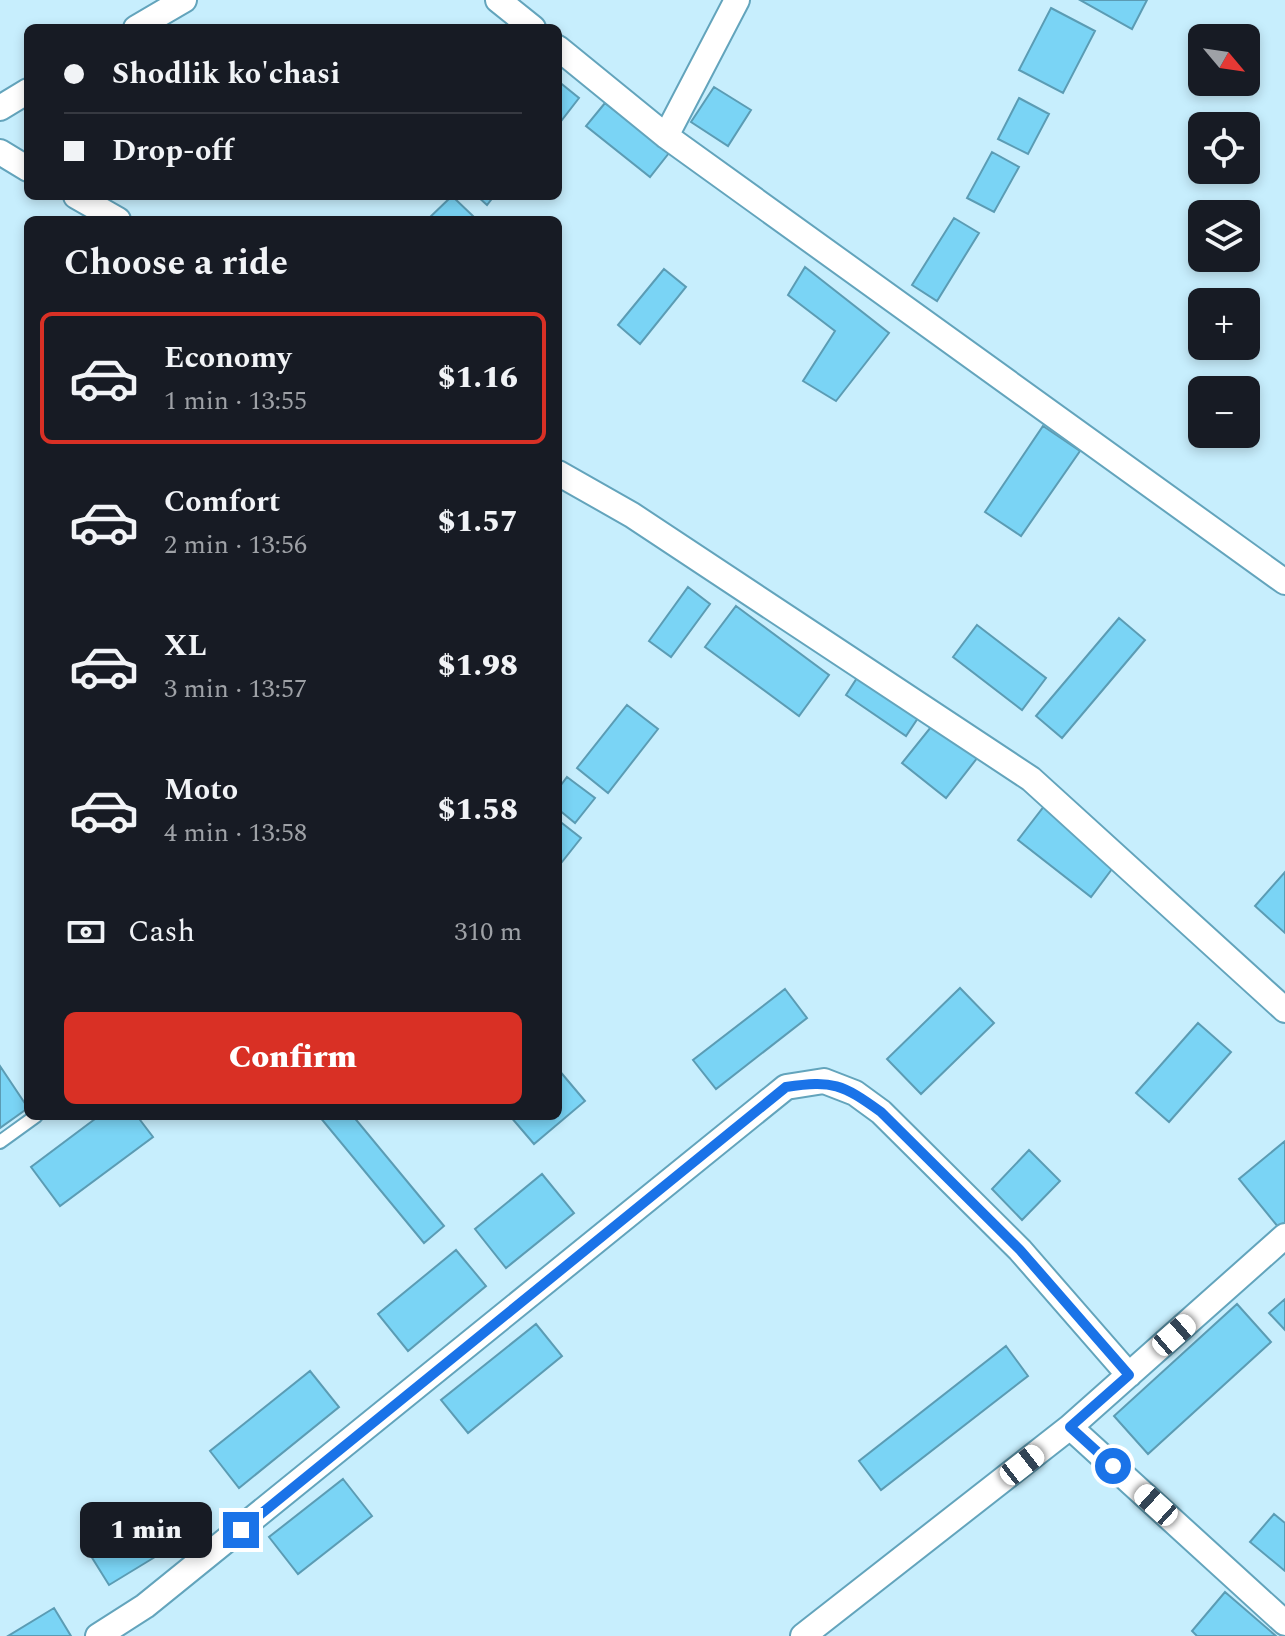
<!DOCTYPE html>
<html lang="en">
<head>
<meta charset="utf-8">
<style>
	:root { --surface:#171b24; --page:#242831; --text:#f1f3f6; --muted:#9ea1a6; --line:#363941; --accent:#d93025 }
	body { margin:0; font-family:Spectral,serif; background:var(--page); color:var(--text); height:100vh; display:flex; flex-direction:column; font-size:30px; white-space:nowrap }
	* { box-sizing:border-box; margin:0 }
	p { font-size:26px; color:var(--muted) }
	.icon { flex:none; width:44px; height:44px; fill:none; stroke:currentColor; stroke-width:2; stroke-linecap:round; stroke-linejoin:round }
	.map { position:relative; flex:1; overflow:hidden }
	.side { position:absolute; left:24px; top:216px; width:538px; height:904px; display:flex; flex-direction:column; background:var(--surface); border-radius:12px; box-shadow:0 4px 12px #0003 }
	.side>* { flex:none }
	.top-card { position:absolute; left:24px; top:24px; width:538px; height:176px; border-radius:12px; box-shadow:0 4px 12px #0003; display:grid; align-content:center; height:176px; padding:0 40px; background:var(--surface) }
	.needle { width:52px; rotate:119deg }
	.controls { position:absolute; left:1188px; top:24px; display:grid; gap:16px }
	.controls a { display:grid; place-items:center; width:72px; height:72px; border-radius:12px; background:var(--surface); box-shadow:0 4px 12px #0003; font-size:40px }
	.end { position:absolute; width:36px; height:36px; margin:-18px; border:10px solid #1a73e8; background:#fff; box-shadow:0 0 0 4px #fff }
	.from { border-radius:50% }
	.bubble { position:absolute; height:56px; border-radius:12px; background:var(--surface); box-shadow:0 4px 12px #0003; font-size:26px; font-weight:800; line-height:56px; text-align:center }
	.car { position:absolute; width:24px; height:48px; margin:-24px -12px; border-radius:10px; box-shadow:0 0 6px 2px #0007; background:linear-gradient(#fff 24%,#345 0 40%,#fff 0 76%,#345 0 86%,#fff 0) }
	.top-card b { display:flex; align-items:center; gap:28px; height:76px; font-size:30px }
	.top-card b+b { border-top:2px solid var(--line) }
	.top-card i { width:20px; height:20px; background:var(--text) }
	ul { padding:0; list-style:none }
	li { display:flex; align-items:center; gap:24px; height:132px; margin:0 16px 12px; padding:0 24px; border:4px solid transparent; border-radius:12px }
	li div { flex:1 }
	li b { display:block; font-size:30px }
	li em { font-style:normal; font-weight:800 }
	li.selected { border-color:var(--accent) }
	li>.icon { width:72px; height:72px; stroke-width:1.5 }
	h2 { padding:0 40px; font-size:36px; line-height:96px }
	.pay { display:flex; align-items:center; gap:20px; height:88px; padding:0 40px; font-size:30px }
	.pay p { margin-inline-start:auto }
	.action { display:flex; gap:16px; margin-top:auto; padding:16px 40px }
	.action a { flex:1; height:92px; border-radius:12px; background:var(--accent); color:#fff; font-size:32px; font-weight:800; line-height:92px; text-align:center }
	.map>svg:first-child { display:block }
	.building { fill:#7ad4f5; stroke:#5b9cb4; stroke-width:2 }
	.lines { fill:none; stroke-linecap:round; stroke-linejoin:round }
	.service-casing { stroke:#63a4bc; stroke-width:16 }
	.minor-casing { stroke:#63a4bc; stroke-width:28 }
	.service { stroke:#fff; stroke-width:12 }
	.minor { stroke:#fff; stroke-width:24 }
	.route { stroke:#1a73e8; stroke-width:10 }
</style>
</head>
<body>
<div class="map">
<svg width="1285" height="1636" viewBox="0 0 1285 1636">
	<rect width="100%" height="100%" fill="#c7eefd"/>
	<path class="building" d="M 1080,0 L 1147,0 L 1132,29 Z
		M 1051,8 L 1095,31 L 1063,93 L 1019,70 Z
		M 558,81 L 579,98 L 558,125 Z
		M 714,87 L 751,110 L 728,146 L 691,122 Z
		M 1019,98 L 1049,114 L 1028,154 L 998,139 Z
		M 605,103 L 669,153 L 650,177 L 586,126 Z
		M 992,152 L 1019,167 L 994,212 L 967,198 Z
		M 452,196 L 473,216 L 469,220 L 427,220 Z
		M 477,196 L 494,196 L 487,205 Z
		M 954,218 L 979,233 L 937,301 L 912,285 Z
		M 805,267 L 889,333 L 836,401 L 803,381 L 835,331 L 788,295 Z
		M 664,269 L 686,287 L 640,344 L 618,325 Z
		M 1043,426 L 1080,451 L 1021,536 L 985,512 Z
		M 688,587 L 710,604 L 671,657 L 649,641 Z
		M 736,606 L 829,675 L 799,716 L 705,647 Z
		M 1119,618 L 1145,640 L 1062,738 L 1036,716 Z
		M 977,625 L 1046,678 L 1022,710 L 953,657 Z
		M 857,678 L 918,718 L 906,736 L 846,695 Z
		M 627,705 L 658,729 L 608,793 L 577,768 Z
		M 935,722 L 978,757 L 946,798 L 902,763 Z
		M 567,777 L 595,798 L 575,823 L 558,809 L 558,789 Z
		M 1045,805 L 1118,861 L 1091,897 L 1018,840 Z
		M 558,820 L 581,838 L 558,867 Z
		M 1285,872 L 1285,933 L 1255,906 Z
		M 960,988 L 994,1023 L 921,1094 L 887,1059 Z
		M 785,989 L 807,1018 L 716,1089 L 693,1060 Z
		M 1198,1023 L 1231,1052 L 1169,1122 L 1136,1093 Z
		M 0,1066 L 28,1108 L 0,1128 Z
		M 558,1069 L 585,1101 L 534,1144 L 510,1116 L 558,1116 Z
		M 99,1116 L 137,1116 L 153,1137 L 60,1206 L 31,1167 Z
		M 319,1116 L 353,1116 L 444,1226 L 424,1243 Z
		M 1285,1141 L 1285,1223 L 1279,1228 L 1239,1179 Z
		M 1029,1150 L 1060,1181 L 1022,1220 L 992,1189 Z
		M 542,1174 L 574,1213 L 506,1268 L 475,1229 Z
		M 456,1250 L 486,1286 L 408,1351 L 378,1314 Z
		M 1285,1299 L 1285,1330 L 1269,1313 Z
		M 1237,1304 L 1271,1342 L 1148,1454 L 1114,1416 Z
		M 536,1324 L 562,1356 L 468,1433 L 441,1400 Z
		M 1006,1346 L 1028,1376 L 881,1490 L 859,1461 Z
		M 310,1371 L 339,1407 L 239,1488 L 210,1451 Z
		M 343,1479 L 372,1516 L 298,1574 L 269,1537 Z
		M 156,1506 L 178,1543 L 109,1585 L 86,1548 Z
		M 1274,1514 L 1285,1523 L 1285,1571 L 1250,1542 Z
		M 1225,1592 L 1276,1636 L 1197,1636 L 1192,1631 Z
		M 54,1608 L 71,1636 L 8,1636 Z"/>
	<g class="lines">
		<g class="service-casing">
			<path id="service" d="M 0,1142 L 36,1116"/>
		</g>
		<g class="minor-casing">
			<path id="minor" d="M 498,0 L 533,28
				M 136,28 L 184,0
				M 558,48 L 666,136 L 1285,582
				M 0,108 L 28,91
				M 666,136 L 737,0
				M 0,152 L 28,169
				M 76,196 L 118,220
				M 558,473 L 632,515 L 1031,779 L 1285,1010
				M 1070,1427 L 1285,1236
				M 98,1636 L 145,1606 L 786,1087 L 824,1081 L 855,1093 L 881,1112 L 1020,1250 L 1129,1375
				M 803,1636 L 1070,1427 L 1285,1623"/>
		</g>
		<use href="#service" class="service"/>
		<use href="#minor" class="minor"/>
	</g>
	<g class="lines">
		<path class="route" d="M 241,1530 L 786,1087 C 833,1080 842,1084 881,1112 L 1020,1250 L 1129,1375 L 1070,1427 L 1113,1466"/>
	</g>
</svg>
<div class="controls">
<a><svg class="needle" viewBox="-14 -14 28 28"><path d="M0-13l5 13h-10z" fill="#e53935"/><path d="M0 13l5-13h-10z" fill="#9ea1a6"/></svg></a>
<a><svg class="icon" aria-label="locate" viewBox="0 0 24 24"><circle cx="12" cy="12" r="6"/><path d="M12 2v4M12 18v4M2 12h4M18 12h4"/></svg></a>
<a><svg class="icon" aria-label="layers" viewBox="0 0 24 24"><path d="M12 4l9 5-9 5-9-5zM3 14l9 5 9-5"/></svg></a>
<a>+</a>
<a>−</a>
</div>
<i class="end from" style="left:1113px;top:1466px"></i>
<i class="end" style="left:241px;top:1530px"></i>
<div class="bubble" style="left:80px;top:1502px;width:132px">1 min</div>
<i class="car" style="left:1174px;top:1335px;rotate:49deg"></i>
<i class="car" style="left:1022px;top:1465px;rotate:52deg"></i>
<i class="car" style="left:1156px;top:1505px;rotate:312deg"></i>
<div class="top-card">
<b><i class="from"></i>Shodlik ko'chasi</b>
<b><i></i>Drop-off</b>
</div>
<section class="side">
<h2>Choose a ride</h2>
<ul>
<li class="selected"><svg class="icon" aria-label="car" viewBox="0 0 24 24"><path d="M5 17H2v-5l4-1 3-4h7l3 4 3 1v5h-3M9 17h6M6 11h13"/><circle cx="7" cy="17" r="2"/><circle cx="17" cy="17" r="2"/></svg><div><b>Economy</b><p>1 min · 13:55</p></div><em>$1.16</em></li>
<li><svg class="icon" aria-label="car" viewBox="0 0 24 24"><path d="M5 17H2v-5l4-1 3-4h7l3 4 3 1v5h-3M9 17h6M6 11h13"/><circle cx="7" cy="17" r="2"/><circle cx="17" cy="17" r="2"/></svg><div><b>Comfort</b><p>2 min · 13:56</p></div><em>$1.57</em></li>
<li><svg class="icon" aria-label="car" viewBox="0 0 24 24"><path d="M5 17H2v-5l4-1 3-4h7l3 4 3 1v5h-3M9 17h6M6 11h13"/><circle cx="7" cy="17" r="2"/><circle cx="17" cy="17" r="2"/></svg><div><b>XL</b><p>3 min · 13:57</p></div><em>$1.98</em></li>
<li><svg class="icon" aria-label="car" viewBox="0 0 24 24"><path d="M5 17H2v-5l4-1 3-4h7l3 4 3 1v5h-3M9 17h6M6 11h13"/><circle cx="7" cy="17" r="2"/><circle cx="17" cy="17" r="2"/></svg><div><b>Moto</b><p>4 min · 13:58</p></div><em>$1.58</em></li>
</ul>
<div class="pay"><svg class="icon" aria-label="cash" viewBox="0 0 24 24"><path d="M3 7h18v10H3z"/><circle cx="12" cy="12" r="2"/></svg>Cash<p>310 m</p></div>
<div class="action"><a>Confirm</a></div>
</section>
</div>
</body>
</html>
